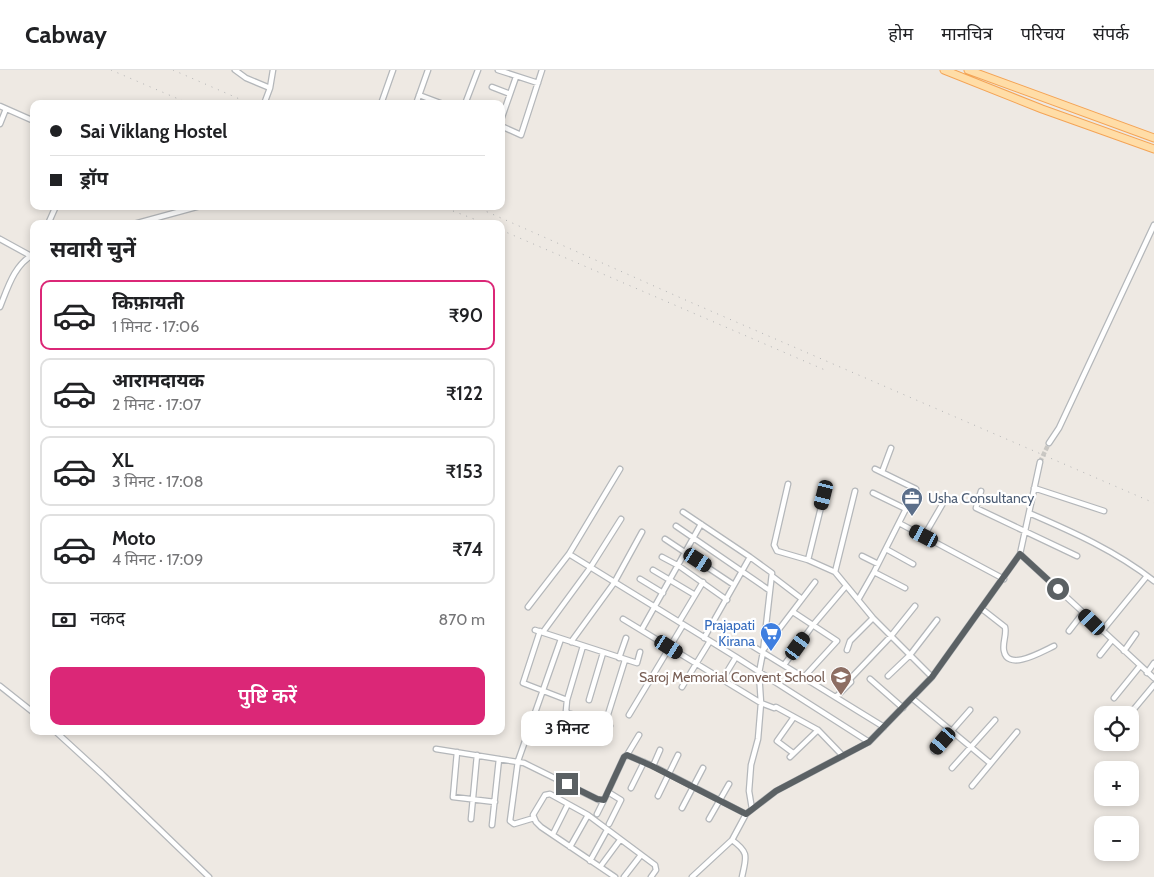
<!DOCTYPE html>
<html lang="hi">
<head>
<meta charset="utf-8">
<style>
	:root { --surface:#fff; --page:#f2f2f2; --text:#202124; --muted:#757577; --line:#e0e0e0; --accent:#db2777 }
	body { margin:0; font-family:Cabin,"Noto Sans Devanagari",sans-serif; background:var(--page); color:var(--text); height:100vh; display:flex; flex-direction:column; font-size:19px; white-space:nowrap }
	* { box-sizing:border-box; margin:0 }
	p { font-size:16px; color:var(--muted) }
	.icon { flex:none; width:28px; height:28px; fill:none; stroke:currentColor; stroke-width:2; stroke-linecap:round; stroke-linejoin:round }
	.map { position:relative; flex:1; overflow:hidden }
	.panel { position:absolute; left:30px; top:150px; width:475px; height:515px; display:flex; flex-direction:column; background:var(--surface); border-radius:10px; box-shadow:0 2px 8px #0003 }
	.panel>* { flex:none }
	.top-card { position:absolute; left:30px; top:30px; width:475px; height:110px; border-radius:10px; box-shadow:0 2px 8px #0003; display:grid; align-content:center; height:110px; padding:0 20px; background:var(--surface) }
	.tools { position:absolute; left:1094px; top:636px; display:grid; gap:10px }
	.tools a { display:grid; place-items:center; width:45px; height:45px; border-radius:10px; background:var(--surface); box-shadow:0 2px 8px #0003; font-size:25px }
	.end { position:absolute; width:22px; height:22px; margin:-11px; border:6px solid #5b6164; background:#fff; box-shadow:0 0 0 2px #fff }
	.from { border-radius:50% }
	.bubble { position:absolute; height:35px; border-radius:10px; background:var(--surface); box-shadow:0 2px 8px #0003; font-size:16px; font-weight:600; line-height:35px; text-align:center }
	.car { position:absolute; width:15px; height:30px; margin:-15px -8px; border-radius:6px; box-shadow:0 0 4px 1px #0007; background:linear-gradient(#222 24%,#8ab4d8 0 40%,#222 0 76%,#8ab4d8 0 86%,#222 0) }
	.top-card b { display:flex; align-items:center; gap:18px; height:48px; font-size:19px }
	.top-card b+b { border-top:1px solid var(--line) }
	.top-card i { width:12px; height:12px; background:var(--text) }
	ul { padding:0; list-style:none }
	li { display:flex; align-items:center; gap:15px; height:70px; margin:0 10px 8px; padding:0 10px; border:2px solid var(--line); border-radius:10px }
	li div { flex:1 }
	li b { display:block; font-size:19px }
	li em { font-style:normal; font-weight:600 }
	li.selected { border-color:var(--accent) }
	li>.icon { width:45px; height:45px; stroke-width:1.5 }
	h2 { padding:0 20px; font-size:22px; line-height:60px }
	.pay { display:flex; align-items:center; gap:12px; height:55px; padding:0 20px; font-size:19px }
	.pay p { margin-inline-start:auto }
	.button { display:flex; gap:10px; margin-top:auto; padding:10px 20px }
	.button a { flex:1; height:58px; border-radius:10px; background:var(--accent); color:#fff; font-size:20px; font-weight:600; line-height:58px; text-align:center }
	header { display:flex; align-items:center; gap:30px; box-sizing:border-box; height:70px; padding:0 25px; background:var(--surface); border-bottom:1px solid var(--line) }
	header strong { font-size:24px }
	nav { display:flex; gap:28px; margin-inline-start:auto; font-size:18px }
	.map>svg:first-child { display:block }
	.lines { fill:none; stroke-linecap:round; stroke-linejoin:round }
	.minor-tunnel { stroke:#c9c7c3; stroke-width:4.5; stroke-dasharray:4.5 2; stroke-linecap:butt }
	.minor-casing { stroke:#b4b7ba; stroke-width:7 }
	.primary-casing { stroke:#f4a456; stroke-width:9 }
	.minor { stroke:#fff; stroke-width:4.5 }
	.primary { stroke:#ffdda7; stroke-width:7 }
	.rail { stroke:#b2b3b4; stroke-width:1; stroke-dasharray:1 6; stroke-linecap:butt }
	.route { stroke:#5b6164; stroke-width:6 }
	.labels { text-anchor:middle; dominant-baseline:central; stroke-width:4.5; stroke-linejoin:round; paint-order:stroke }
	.service-label { font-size:14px; fill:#4e5e75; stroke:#fff; text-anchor:start }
	.shop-label { font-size:14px; fill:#366cbe; stroke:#fff; text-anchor:end }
	.education-label { font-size:14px; fill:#785e54; stroke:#fff; text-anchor:end }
</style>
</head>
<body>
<header>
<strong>Cabway</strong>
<nav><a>होम</a><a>मानचित्र</a><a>परिचय</a><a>संपर्क</a></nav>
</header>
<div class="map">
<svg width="1154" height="807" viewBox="0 0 1154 807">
	<rect width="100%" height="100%" fill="#eee9e3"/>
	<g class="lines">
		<path class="minor-tunnel" d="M 1040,392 L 1049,373"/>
		<g class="minor-casing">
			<path id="minor" d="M 235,0 L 246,8 L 270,18
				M 498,0 L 538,13
				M 492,17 L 510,24
				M 419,25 L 443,34
				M 264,34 L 270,18 L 273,0
				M 381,34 L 393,0
				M 416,34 L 428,0
				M 465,34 L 478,0
				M 0,36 L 34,51
				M 501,50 L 516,7
				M 0,54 L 6,39
				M 501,56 L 521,65 L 542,0
				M 48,154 L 56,136
				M 134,154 L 200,136
				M 0,169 L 31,186
				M 0,237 C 8,217 14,195 34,184
				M 1049,373 L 1059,358 L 1154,155
				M 882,402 L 891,378
				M 788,414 L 774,475 L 777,481 L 808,490 L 835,502 L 873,548 L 932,607
				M 1034,418 L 1104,441
				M 981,421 L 976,438 L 1077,486
				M 873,423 L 906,439
				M 683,442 L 750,487 L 704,568
				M 1029,443 C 1073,462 1116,481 1154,511
				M 899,453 L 1004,509
				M 676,456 L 769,520
				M 924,466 L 946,428
				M 665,469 L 734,515
				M 886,479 L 913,494
				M 569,484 L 736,587 L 869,672
				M 1020,484 L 1154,608
				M 862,486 L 878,494
				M 662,487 L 679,496 L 727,530
				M 750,487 L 772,503 L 763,582 L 759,603 L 761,633 L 758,669 L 751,695 L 749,721 L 752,739
				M 808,490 L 824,425
				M 653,500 L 695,525
				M 835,502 L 855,421
				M 874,502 L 905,518
				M 772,506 L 802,529
				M 640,509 L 663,523
				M 858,530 L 874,502 L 916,419 L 875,399
				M 528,537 L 569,484 L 620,399
				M 982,539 L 1005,557 C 1007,565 1002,573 1004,581 C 1008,602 1043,581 1054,576
				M 793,542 L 837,571 L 804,607
				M 623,549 L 761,633 L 774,638 L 776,637 L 818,660 L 843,686
				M 679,552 L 703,512
				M 642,559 L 701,454
				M 535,560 L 637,593 L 640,582
				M 540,561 L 523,613 L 567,630
				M 1069,561 L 1083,543
				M 1102,561 L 1147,506
				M 543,562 L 590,498 L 621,449
				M 571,572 L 614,513 L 642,462
				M 746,572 L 884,657
				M 583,576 L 567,630 L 566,641 L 568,643 L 610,656
				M 764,579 L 815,512
				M 847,580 L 850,571 L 873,548
				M 1124,581 L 1136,564
				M 1100,585 L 1112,570
				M 619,588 L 626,568
				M 784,595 L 813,555 L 846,516
				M 1147,603 L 1154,593
				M 888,606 L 910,585 L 937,550
				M 870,609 L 903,638
				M 722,610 L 736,587
				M 0,616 L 34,643
				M 682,617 L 710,571
				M 836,627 L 851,612 L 850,609 L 891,566 L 915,536
				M 1114,628 L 1140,596
				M 913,629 L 990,693
				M 589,630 L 603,583
				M 629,645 L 683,555
				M 1129,645 L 1154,615
				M 605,654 L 625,590
				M 55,661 L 102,704 L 209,807
				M 436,679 L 524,693 L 601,731 L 605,728 L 624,687 L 627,685 L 653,696 L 746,744
				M 934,681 L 970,640
				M 457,682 L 453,727 L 495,732
				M 793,683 L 777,671 L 794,647
				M 627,685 L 639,665
				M 790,687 L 818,660
				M 653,696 L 660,680
				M 952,698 L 995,650
				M 972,716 L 1017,662
				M 631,718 L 644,692
				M 608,722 L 621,730 L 609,754
				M 658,726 L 678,685
				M 682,738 L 703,698
				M 597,744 L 604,730
				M 534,748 L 514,754 L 510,751 L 518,691 L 561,569
				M 471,749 L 477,685
				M 709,749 L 729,714
				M 492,755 L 499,689
				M 553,764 L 568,734
				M 732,770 C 750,783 746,787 742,807
				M 570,777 L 588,745
				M 590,791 L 607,760
				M 600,797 L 620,770
				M 615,807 L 541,757 L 536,752 L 533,745 L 545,725 L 550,724 L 588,745 L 655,795 L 656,800 L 651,807
				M 624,807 L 641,785
				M 692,807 L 732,770 L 746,744 L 776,721 L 869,672 L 932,607 L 1020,484 L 1040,392"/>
		</g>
		<g class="primary-casing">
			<path id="primary" d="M 944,0 L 1042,39 L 1154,79
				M 968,0 L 1154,68"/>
		</g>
		<use href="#minor" class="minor"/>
		<use href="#primary" class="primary"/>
		<path class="rail" d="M 111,0 L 190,34
			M 173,0 L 251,34
			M 440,136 L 487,154
			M 474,136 L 690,232 L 1154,433
			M 501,160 L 825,300"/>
	</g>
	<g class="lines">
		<path class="route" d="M 567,714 L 597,729 L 604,730 L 624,687 L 627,685 L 652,696 L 746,744 L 776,721 L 869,672 L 932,607 L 1020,484 L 1058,519"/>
	</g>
	<defs>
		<g id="office-pin" transform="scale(1.125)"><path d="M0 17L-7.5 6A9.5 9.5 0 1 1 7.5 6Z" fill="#5c6f8a" stroke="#fff"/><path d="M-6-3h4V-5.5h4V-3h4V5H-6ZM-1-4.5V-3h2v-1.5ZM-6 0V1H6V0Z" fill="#fff"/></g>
		<g id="supermarket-pin" transform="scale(1.125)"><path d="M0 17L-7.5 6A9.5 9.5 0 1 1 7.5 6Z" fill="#3f7fe0" stroke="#fff"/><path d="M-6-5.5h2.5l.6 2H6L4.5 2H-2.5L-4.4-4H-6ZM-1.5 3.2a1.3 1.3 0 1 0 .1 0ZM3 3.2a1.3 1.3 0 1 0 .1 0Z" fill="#fff"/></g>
		<g id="school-pin" transform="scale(1.125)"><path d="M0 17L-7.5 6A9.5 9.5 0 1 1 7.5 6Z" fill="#8d6e63" stroke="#fff"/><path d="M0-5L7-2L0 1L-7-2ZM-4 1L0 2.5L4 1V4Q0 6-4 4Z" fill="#fff"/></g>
	</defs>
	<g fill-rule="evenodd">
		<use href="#office-pin" x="912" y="428"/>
		<use href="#supermarket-pin" x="771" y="563"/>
		<use href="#school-pin" x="841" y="607"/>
	</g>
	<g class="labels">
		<g class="service-label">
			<text x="928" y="428">Usha Consultancy</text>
		</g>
		<g class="shop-label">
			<text x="755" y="555">Prajapati<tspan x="755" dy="16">Kirana</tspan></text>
		</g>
		<g class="education-label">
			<text x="825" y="607">Saroj Memorial Convent School</text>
		</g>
	</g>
</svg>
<div class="tools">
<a><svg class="icon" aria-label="locate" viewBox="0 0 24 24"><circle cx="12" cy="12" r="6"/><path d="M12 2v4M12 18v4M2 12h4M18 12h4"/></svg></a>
<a>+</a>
<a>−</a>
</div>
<i class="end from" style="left:1058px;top:519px"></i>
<i class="end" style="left:567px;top:714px"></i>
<div class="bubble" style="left:521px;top:641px;width:92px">3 मिनट</div>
<i class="car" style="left:824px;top:425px;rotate:194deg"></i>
<i class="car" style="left:924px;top:466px;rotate:297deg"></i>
<i class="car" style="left:698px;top:490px;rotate:123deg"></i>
<i class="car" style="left:1092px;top:552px;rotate:314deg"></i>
<i class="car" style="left:798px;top:576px;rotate:36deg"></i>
<i class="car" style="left:669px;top:577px;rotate:122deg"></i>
<i class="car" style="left:943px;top:671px;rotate:221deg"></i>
<div class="top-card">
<b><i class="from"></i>Sai Viklang Hostel</b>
<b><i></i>ड्रॉप</b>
</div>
<section class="panel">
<h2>सवारी चुनें</h2>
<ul>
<li class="selected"><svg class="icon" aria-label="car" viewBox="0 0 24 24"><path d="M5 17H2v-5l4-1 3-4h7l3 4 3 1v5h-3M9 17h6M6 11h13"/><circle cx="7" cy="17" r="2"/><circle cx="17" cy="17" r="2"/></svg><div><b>किफ़ायती</b><p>1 मिनट · 17:06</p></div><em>₹90</em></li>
<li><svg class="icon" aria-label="car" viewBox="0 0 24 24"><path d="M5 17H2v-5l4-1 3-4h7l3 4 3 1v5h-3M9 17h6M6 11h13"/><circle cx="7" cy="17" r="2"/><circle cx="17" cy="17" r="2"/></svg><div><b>आरामदायक</b><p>2 मिनट · 17:07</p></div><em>₹122</em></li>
<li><svg class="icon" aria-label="car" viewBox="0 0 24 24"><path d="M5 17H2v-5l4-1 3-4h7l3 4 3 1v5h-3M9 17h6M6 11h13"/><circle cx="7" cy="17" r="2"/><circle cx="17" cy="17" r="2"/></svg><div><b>XL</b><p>3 मिनट · 17:08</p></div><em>₹153</em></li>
<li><svg class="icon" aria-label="car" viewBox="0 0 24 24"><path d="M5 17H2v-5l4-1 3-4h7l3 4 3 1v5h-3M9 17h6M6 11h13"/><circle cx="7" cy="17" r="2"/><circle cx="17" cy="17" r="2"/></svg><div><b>Moto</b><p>4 मिनट · 17:09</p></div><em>₹74</em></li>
</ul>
<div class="pay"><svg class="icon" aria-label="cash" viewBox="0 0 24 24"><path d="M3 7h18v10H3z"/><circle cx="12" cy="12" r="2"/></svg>नकद<p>870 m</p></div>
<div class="button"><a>पुष्टि करें</a></div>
</section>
</div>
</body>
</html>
